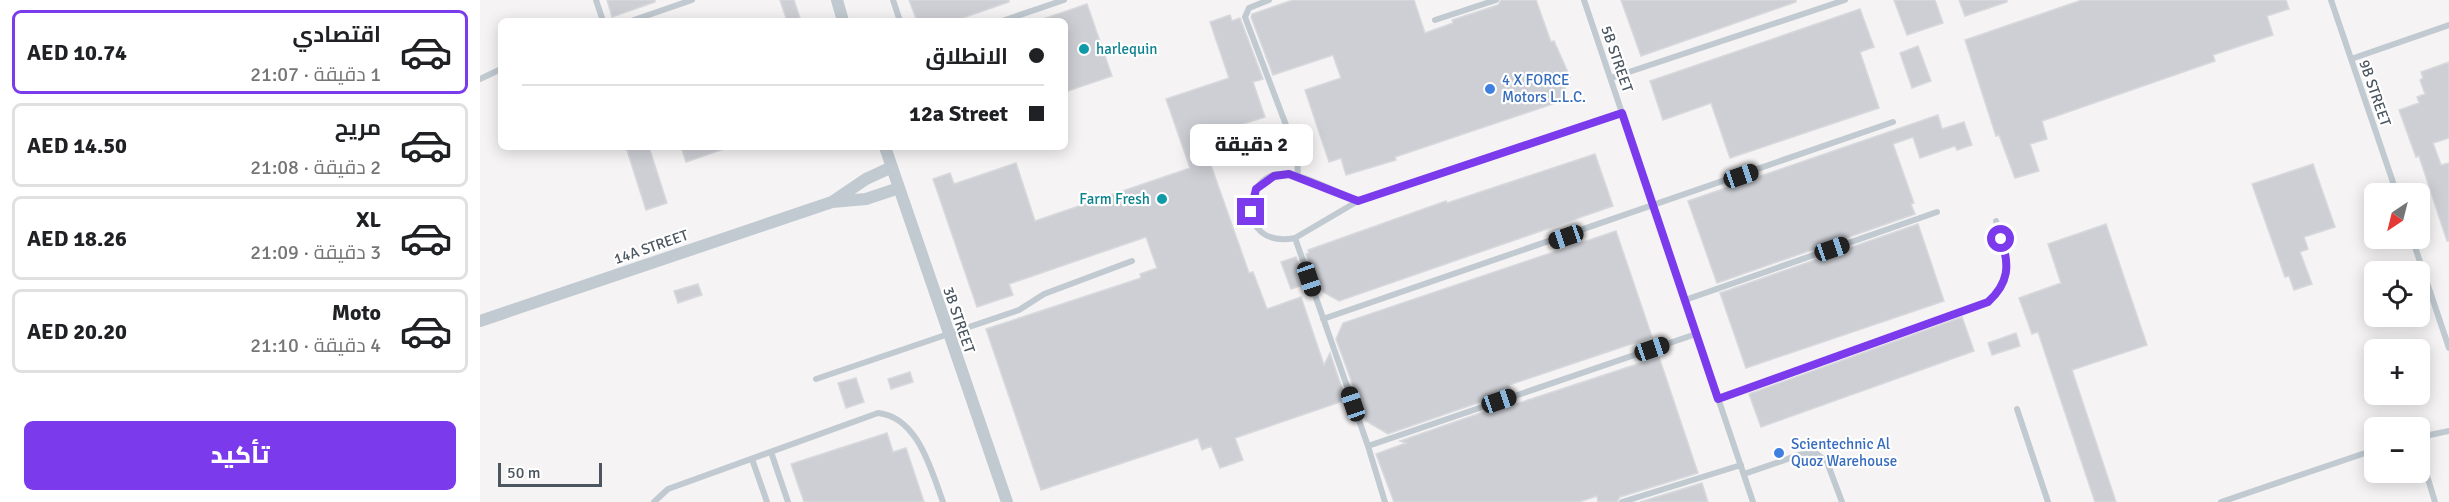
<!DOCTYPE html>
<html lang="ar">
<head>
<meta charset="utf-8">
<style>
	:root { --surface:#fff; --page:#f2f2f2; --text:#202124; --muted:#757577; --line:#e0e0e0; --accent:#7c3aed }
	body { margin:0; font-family:Signika,Cairo,sans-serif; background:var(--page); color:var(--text); direction:rtl; height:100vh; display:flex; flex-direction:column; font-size:22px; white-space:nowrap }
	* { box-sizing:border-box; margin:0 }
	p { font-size:20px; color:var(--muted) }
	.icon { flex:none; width:33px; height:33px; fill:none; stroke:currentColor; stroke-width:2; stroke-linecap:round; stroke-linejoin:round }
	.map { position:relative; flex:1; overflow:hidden; direction:ltr }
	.details { display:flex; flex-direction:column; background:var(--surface); width:480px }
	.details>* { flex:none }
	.top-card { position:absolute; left:18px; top:18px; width:570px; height:132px; border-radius:9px; box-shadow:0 3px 15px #0003; direction:rtl; display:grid; align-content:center; height:132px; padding:0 24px; background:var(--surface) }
	.needle { width:39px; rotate:215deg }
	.tools { position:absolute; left:1884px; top:183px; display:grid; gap:12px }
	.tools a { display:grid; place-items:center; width:66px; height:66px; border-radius:9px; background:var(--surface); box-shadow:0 3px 15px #0003; font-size:30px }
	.scale { position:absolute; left:18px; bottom:15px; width:104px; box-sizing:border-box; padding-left:6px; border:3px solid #4b5660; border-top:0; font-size:16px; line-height:21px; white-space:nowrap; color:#4b5660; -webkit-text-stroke:4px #fff; paint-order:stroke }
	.end { position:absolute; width:27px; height:27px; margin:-14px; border:8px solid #7c3aed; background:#fff; box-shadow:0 0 0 3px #fff }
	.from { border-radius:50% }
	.bubble { position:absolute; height:42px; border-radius:9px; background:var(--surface); box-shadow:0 3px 15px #0003; font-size:20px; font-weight:800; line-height:42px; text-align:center; direction:rtl }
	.car { position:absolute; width:18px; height:36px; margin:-18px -9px; border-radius:8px; box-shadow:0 0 4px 2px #0007; background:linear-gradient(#222 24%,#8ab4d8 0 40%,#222 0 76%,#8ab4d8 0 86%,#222 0) }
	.top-card b { display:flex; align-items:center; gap:21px; height:57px; font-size:22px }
	.top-card b+b { border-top:2px solid var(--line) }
	.top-card i { width:15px; height:15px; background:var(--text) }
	ul { padding:10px 0 0; list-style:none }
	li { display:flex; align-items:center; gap:18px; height:84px; margin:0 12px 9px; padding:0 12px; border:3px solid var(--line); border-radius:9px }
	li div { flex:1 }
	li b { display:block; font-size:22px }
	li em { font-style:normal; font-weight:800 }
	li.active { border-color:var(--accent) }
	li>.icon { width:54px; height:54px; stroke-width:1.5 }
	.action { display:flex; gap:12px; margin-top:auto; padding:12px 24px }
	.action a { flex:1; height:69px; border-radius:9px; background:var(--accent); color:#fff; font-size:24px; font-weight:800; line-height:69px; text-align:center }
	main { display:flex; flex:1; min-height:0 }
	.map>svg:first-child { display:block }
	.building { fill:#cdcfd5; stroke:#d7d9dd; stroke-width:1.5 }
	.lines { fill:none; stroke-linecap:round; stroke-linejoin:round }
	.lane { stroke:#c1cad1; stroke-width:6 }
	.street { stroke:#c1cad1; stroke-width:12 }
	.route { stroke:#7c3aed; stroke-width:8 }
	.culture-dot { fill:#0f9aa8; stroke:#fff; stroke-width:2 }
	.shop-dot { fill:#3f7fe0; stroke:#fff; stroke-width:2 }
	.labels { text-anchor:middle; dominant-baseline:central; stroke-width:4.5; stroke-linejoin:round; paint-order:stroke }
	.culture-label { font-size:15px; fill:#0d838f; stroke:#fff; text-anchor:start }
	.street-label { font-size:15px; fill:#4b5660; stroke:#fff }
	.shop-label { font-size:15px; fill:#366cbe; stroke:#fff; text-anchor:start }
</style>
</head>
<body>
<main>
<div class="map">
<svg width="1969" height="502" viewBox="0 0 1969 502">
	<rect width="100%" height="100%" fill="#f5f3f3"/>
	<path class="building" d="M 127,0 L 175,0 L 175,2 L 132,17 Z
		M 300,0 L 314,0 L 321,21 L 307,21 Z
		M 429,0 L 529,0 L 529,2 L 474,21 L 437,21 Z
		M 813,0 L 934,0 L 945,33 L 973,23 L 972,20 L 1018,5 L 1021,0 L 1056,0 L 1071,42 L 1074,41 L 1090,77 L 1079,102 L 915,157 L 916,160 L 866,175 L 861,158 L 849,162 L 825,90 L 861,78 L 853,55 L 793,75 L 771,17 L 772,14 Z
		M 1141,0 L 1316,0 L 1316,2 L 1161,56 Z
		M 1414,0 L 1455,0 L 1463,23 L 1427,35 Z
		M 1479,0 L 1527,0 L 1527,2 L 1485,16 Z
		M 1602,0 L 1806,0 L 1809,9 L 1787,16 L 1793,35 L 1733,55 L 1735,61 L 1562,121 L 1567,139 L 1550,144 L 1559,171 L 1535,178 L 1519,135 L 1516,136 L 1485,40 Z
		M 607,4 L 632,76 L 585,92 L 585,21 L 563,21 L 563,19 Z
		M 1380,9 L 1394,47 L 1380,52 L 1399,108 L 1250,158 L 1231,103 L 1183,120 L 1170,81 Z
		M 750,15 L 752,21 L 760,18 L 783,79 L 773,82 L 785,117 L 763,124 L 768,140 L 727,154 L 769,273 L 773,272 L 787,309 L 821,297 L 844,365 L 850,353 L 866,400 L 755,438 L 763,460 L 740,468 L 731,446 L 722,450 L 718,438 L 561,490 L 506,329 L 661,278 L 660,274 L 677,268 L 666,237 L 529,284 L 533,295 L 497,307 L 453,179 L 470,173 L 474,184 L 536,163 L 555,221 L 710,168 L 686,99 L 749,78 L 730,22 Z
		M 1438,46 L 1451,81 L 1432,88 L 1420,53 Z
		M 1969,62 L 1969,138 L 1953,143 L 1961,165 L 1969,163 L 1969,241 L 1967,241 L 1939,156 L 1936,157 L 1919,110 L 1939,103 L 1937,97 L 1945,94 L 1940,80 L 1943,78 L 1941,72 Z
		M 1458,115 L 1462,129 L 1484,122 L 1492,145 L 1477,150 L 1475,146 L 1440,158 L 1433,137 L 1413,144 L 1434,203 L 1431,204 L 1435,214 L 1237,283 L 1208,201 Z
		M 146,147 L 169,147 L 187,203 L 166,210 Z
		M 201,147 L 244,147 L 244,149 L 206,162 Z
		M 1115,154 L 1133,206 L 859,301 L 843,292 L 838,280 L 836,281 L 826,254 L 829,253 L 828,250 L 966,201 L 967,203 Z
		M 1833,164 L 1855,227 L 1824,237 L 1828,249 L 1820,252 L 1832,284 L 1814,290 L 1809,276 L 1805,277 L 1772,184 Z
		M 1438,224 L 1464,301 L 1266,368 L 1240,293 Z
		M 1626,224 L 1667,345 L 1592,370 L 1636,502 L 1615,502 L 1558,332 L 1552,334 L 1539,298 L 1581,283 L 1568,244 Z
		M 1136,231 L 1172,337 L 1029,385 L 1032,391 L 908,434 L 886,421 L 856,339 L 863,323 Z
		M 816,257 L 826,284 L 811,289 L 801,262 Z
		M 218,284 L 222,295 L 198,303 L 194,291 Z
		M 1482,317 L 1494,351 L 1281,427 L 1269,394 Z
		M 1536,333 L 1540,346 L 1512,355 L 1508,343 Z
		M 1179,357 L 1218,473 L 1140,497 L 1137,502 L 1118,502 L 1117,496 L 1099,502 L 914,502 L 896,454 L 926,443 L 920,441 L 1035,401 L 1036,404 Z
		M 430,372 L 433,382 L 411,389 L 408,379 Z
		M 376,378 L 384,402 L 366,408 L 358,383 Z
		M 407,433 L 413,452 L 426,448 L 444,502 L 324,502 L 311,464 Z
		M 1222,483 L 1228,502 L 1160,502 Z"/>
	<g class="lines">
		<path class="lane" d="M 116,0 L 123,21
			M 413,0 L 420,21
			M 789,0 L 769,8 L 765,17 L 817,154 L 818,177
			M 1104,0 L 1273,502
			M 1851,0 L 1917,194
			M 955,20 L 1016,0
			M 151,21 L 212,0
			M 522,21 L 584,0
			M 1871,59 L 1969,25
			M 1131,78 L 1365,0
			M 0,79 L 21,69
			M 878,201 C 858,193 829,177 808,174 C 761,168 754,250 815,238 L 878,201 L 1142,113
			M 815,238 L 888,446 L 905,502
			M 1932,238 L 1969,348
			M 1205,300 L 1457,212
			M 843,319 L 1413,122
			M 336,379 L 539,310 L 564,294 L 652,261
			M 1238,399 L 1508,302 C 1538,276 1526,254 1516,221
			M 1537,409 L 1568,502
			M 1940,437 L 1969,431
			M 888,446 L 1216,334
			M 291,452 L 308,502
			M 1940,452 L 1955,502
			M 272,459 L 287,502
			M 1264,474 L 1322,454 L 1336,453 L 1347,462 L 1362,502
			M 174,502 L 188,489 L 398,413 C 438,417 451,470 463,502
			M 1142,502 L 1261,465
			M 1741,502 L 1894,450"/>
		<path class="street" d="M 357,0 L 363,21
			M 405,147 L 527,502
			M 352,202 L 386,179 L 412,167
			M 0,321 L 352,202 L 386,199 L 419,188"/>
	</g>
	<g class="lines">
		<path class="route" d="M 771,212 L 776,189 L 794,176 L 809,174 L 878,201 L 1142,113 L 1238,399 L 1508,302 C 1529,283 1530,265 1521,239"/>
	</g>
	<g class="culture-dot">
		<circle cx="604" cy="49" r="6"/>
		<circle cx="682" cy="199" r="6"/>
	</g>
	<g class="shop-dot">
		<circle cx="1010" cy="89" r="6"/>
		<circle cx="1299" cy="453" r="6"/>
	</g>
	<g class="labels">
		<g class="culture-label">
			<text x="616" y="49">harlequin</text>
			<text x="670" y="199" text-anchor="end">Farm Fresh</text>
		</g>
		<g class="street-label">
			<text transform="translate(1137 59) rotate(71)">5B STREET</text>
			<text transform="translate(1895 93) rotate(71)">9B STREET</text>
			<text transform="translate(171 247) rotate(-19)">14A STREET</text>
			<text transform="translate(479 320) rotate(71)">3B STREET</text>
		</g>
		<g class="shop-label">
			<text x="1022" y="80">4 X FORCE<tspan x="1022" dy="17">Motors L.L.C.</tspan></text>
			<text x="1311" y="444">Scientechnic Al<tspan x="1311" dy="17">Quoz Warehouse</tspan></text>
		</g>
	</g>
</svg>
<div class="tools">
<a><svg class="needle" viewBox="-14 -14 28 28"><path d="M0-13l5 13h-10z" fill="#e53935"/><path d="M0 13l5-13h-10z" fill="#757577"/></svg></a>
<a><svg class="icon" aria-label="locate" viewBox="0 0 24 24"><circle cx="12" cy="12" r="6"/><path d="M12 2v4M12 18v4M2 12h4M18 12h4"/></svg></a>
<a>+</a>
<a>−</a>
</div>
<div class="scale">50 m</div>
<i class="end from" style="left:1521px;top:239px"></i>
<i class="end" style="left:771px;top:212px"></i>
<div class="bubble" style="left:710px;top:124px;width:123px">2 دقيقة</div>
<i class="car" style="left:1261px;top:176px;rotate:71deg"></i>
<i class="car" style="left:1086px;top:237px;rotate:251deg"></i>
<i class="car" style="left:1352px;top:249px;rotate:71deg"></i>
<i class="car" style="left:829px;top:279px;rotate:161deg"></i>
<i class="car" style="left:1172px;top:349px;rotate:71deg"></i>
<i class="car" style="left:1019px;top:401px;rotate:71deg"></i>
<i class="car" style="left:873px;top:404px;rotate:341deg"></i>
<div class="top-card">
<b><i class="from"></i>الانطلاق</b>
<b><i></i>12a Street</b>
</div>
</div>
<section class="details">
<ul>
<li class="active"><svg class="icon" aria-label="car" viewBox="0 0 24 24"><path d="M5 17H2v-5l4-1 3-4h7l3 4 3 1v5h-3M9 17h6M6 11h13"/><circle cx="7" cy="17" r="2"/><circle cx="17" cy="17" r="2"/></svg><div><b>اقتصادي</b><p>1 دقيقة · 21:07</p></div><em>AED 10.74</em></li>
<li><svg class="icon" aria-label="car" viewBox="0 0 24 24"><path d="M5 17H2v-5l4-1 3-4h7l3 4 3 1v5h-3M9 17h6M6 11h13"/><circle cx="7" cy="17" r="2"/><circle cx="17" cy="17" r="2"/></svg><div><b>مريح</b><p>2 دقيقة · 21:08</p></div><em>AED 14.50</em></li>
<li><svg class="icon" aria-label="car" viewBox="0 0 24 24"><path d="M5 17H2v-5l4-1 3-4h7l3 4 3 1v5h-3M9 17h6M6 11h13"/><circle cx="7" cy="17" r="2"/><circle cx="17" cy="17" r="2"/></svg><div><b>XL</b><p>3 دقيقة · 21:09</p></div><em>AED 18.26</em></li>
<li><svg class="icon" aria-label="car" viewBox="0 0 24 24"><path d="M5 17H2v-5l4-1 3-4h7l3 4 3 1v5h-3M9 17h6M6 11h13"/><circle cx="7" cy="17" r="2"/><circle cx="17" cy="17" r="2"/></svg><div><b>Moto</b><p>4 دقيقة · 21:10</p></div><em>AED 20.20</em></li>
</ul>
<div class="action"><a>تأكيد</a></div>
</section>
</main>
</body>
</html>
